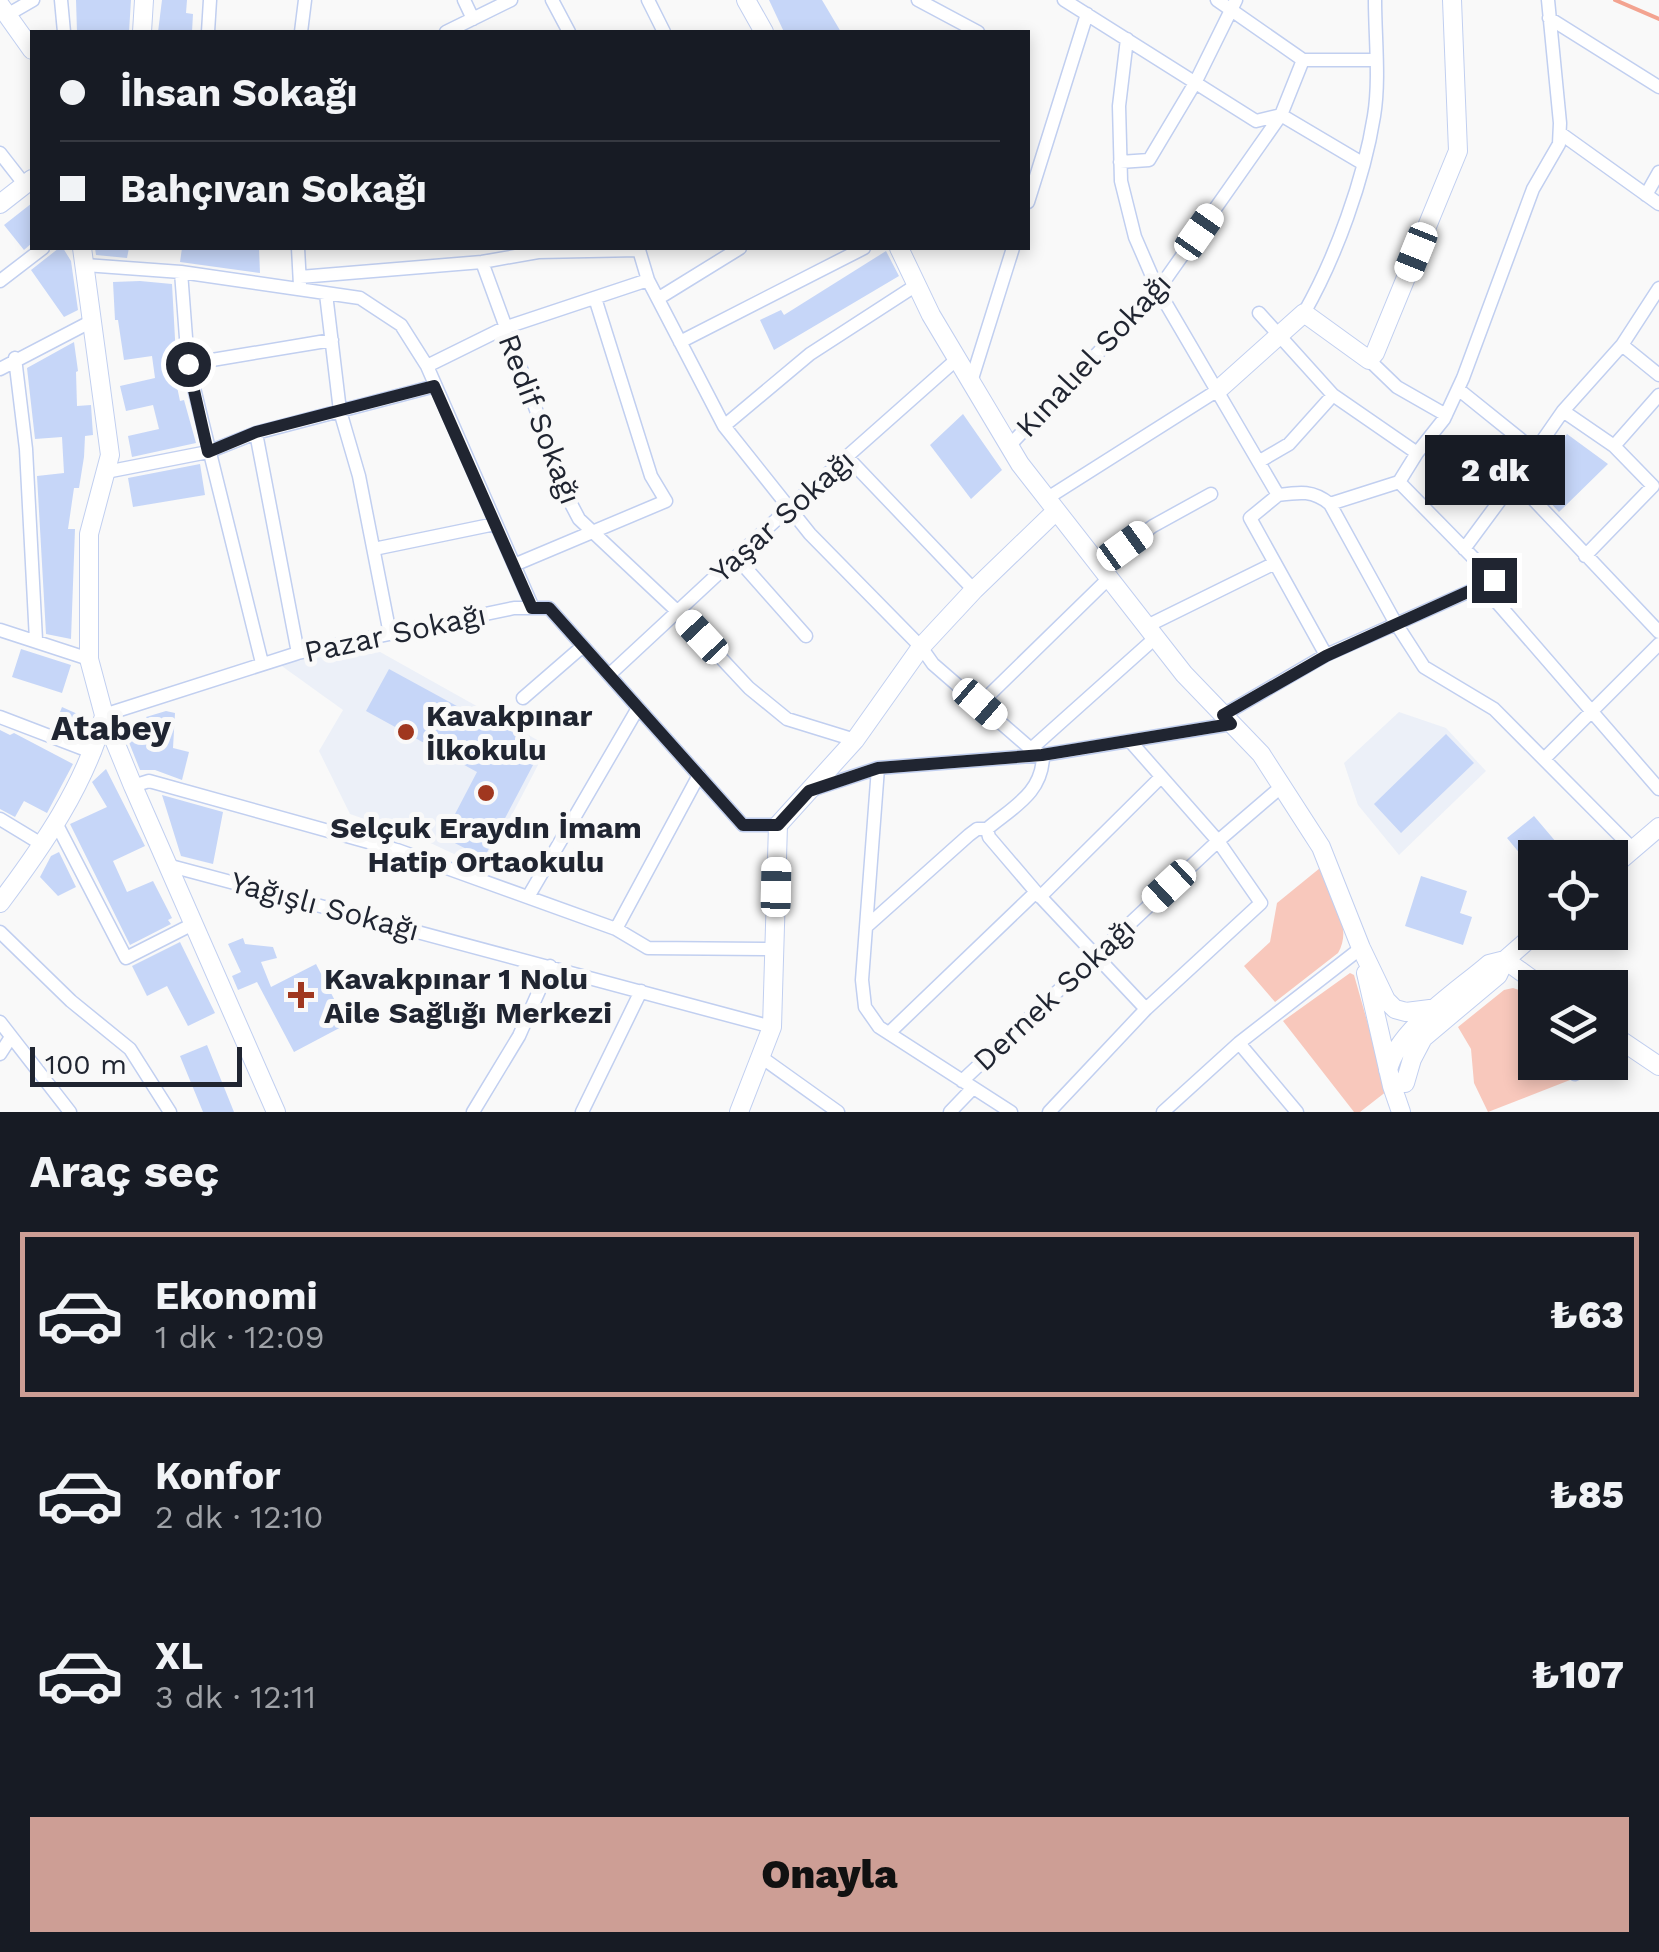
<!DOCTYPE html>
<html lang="tr">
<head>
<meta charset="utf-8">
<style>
	:root { --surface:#171b24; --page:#242831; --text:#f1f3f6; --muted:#9ea1a6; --line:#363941; --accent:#cd9e95 }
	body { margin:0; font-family:"Work Sans",sans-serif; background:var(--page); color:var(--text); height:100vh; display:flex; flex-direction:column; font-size:38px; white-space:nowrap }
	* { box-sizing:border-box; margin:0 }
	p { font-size:32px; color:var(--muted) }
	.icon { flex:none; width:55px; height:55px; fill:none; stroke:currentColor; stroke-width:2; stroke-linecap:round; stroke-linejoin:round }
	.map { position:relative; height:1112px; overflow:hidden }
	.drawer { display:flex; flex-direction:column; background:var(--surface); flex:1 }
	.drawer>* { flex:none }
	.banner { position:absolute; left:30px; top:30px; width:1000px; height:220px; border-radius:0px; box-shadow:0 5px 15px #0003; display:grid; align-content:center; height:220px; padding:0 30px; background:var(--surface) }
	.buttons { position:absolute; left:1518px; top:840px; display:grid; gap:20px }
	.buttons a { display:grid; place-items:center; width:110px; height:110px; border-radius:0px; background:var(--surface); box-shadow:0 5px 15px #0003; font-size:50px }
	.scale { position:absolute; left:30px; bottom:25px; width:212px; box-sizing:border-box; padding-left:10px; border:5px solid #202531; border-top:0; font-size:28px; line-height:35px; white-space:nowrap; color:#202531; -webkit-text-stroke:8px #f9f9f9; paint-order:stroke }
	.end { position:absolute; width:45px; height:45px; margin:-22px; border:12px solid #202531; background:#fff; box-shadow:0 0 0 5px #fff }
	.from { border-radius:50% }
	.bubble { position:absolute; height:70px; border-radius:0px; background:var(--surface); box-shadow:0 5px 15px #0003; font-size:32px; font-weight:800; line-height:70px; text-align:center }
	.car { position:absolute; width:30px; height:60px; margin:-30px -15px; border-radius:12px; box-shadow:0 0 8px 2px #0007; background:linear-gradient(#fff 24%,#345 0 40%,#fff 0 76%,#345 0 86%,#fff 0) }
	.banner b { display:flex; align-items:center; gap:35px; height:95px; font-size:38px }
	.banner b+b { border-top:2px solid var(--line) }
	.banner i { width:25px; height:25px; background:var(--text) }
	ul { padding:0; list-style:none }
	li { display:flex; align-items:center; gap:30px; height:165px; margin:0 20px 15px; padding:0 10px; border:5px solid transparent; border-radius:0px }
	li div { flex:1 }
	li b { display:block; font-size:38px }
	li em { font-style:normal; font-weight:800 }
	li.active { border-color:var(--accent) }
	li>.icon { width:90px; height:90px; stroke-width:1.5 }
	h2 { padding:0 30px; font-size:45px; line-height:120px }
	.primary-button { display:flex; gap:20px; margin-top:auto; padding:20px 30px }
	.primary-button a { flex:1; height:115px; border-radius:0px; background:var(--accent); color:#111; font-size:40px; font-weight:800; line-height:115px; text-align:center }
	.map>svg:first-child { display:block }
	.built { fill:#ecf0f8 }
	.green { fill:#f8c8bc }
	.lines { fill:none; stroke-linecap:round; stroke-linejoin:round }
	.stream { stroke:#f3a390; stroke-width:4 }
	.building { fill:#c6d6f8 }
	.street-casing { stroke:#c1cff0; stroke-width:15 }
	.secondary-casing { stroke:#c1cff0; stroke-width:20 }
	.street { stroke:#fff; stroke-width:12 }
	.secondary { stroke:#fff; stroke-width:18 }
	.route { stroke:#202531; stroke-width:12 }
	.poi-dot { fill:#a0371f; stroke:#f9f9f9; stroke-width:4 }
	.labels { text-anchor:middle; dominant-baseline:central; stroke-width:10; stroke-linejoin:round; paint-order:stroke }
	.street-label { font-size:30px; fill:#202531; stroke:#f9f9f9 }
	.poi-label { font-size:30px; font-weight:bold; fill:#202531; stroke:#f9f9f9; text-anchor:start }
	.quarter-label { font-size:35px; font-weight:bold; fill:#202531; stroke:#f9f9f9 }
</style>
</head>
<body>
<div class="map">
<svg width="1659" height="1112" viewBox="0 0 1659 1112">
	<rect width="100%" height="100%" fill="#f9f9f9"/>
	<path class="built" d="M 373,648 L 548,746 L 484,868 L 424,840 L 350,814 L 319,751 L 343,710 L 279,664 Z
		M 1399,712 L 1446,728 L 1486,771 L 1399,855 L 1358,805 L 1344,763 Z"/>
	<path class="green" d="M 1320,868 C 1330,893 1354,927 1338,953 L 1275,1002 L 1244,966 L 1270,942 L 1277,903 Z
		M 1350,973 L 1354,975 L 1387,1091 L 1360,1112 L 1354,1112 L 1283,1021 Z
		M 1513,988 L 1535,995 L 1535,1062 L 1565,1063 L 1570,1080 L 1488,1112 L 1474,1083 L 1471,1049 L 1458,1027 L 1504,990 Z"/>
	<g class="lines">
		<path class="stream" d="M 1615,0 L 1659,19"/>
	</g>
	<path class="building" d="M 76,0 L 131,0 L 129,32 L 77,32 Z
		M 162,0 L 187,0 L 186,13 L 193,14 L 192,32 L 158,32 Z
		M 769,0 L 822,0 L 841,32 L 784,32 Z
		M 32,203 L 32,243 L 24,250 L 4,225 Z
		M 59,248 L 63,248 L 71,261 L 78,310 L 64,317 L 31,270 Z
		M 95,248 L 129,248 L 127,258 L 96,255 Z
		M 182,248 L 259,248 L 260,273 L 180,262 Z
		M 886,251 L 899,276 L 774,350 L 760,320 L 781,310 L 784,315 Z
		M 140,281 L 172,284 L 176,357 L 171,358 L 180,401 L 184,400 L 196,443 L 132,457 L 128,436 L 159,429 L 153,405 L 126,411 L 120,386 L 155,378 L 152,356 L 124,360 L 118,320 L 115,320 L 113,282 Z
		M 74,342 L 78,371 L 76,372 L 77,406 L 91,405 L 93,435 L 85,436 L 84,457 L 79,488 L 74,488 L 68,529 L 75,529 L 71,639 L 46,634 L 37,476 L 64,473 L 62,437 L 35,439 L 27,368 Z
		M 963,414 L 1002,470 L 971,499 L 930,445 Z
		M 1567,434 L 1608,464 L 1559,512 L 1531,482 Z
		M 200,464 L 205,495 L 133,507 L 128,478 Z
		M 21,649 L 71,665 L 62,693 L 12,677 Z
		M 389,669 L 499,729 L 501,726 L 542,748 L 484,858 L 443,837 L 477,772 L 366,711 Z
		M 62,707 L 82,716 L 87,726 L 82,738 L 54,727 Z
		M 166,711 L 175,713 L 173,748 L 189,752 L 182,780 L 155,770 L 140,770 L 126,735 L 149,741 L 146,717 Z
		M 0,730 L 10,735 L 14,733 L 73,764 L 47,813 L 24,801 L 15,817 L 0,809 Z
		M 1446,734 L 1474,763 L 1401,833 L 1374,804 Z
		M 106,769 L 145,846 L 113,861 L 127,892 L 153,881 L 172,918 L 168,920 L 171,924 L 130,945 L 70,824 L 107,807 L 92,782 Z
		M 162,795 L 223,812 L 213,864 L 181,856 Z
		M 1534,816 L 1562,849 L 1552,858 L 1535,858 L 1535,872 L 1507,838 Z
		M 59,852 L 76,887 L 58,896 L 40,877 L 51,856 Z
		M 1421,876 L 1467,891 L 1460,913 L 1472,917 L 1463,945 L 1405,926 Z
		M 243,938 L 245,944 L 273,947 L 277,958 L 261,962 L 271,987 L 316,964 L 347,1024 L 294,1052 L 257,982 L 238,990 L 232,976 L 241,972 L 228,944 Z
		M 180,942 L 215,1013 L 188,1026 L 167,986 L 147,996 L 132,966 Z
		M 207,1045 L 234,1112 L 203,1112 L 180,1056 Z"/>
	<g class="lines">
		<g class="street-casing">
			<path id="street" d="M 61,0 L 64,32
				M 464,0 L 473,19
				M 552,0 L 569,32
				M 648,0 L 664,32
				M 918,0 L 978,32
				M 1064,0 L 1256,121 L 1281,115 L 1362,163
				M 1217,0 L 1303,60 L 1375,60
				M 7,15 L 33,0
				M 1549,18 L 1659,87
				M 208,32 L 210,0
				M 301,32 L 305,0
				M 446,32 L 511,0
				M 1127,39 L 1119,106 L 1121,181 L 1135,237 L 1158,290 L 1278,495 C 1300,492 1313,490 1330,504 L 1395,622 L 1424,667 L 1494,709 L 1633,849
				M 1560,133 L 1659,204
				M 0,153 L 25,185
				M 1120,162 L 1149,160 L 1195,83 L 1236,0
				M 1646,195 L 1659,172
				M 1028,202 L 1087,14
				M 298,248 L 300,285
				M 482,262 L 569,500 L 579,519 L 678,612 L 749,688 L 787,719 L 855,740
				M 85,265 L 181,272 L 360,298 L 401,325 L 427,366 L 533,608
				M 181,272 L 188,364 L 262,663
				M 300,277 L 482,262 L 538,252 L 639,250 L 648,280 L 724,426 L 810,534 L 921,647 L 933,664 L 1031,749 L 1043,755 C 1043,793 1013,807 987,829 L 989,837 L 1036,892 L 1146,1009
				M 0,281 L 43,248
				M 1659,288 L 1622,345 L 1563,411 L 1515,480 L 1659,632
				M 326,294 L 340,411 L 359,476 L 390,634
				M 659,298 L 740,248
				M 1259,313 L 1333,395 L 1417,453 L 1444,419 L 1463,378 L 1533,189 L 1559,144 L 1560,123 L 1548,0
				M 1304,313 C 1336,257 1364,179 1374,116 C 1380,80 1375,37 1375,0
				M 680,342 L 864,248
				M 1622,345 L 1659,375
				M 15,358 L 26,449 L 36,640
				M 1369,360 L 1397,387 L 1446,415
				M 188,364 L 332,340
				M 427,366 L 504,328 L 648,280
				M 0,369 L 92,321
				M 971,382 L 1013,248
				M 1458,389 L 1535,451
				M 1563,411 L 1614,446 L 1653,486 L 1585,556
				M 724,426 L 810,354 L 918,284
				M 256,433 L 298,653
				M 1009,446 L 1158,290 L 1281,115 L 1303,60
				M 1614,446 L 1659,395
				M 847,457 L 974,590
				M 1260,461 L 1289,444 L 1333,395
				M 106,472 L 208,452 L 256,433 L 435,386
				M 1278,495 L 1250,518 L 1326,655
				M 1046,499 L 1218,390
				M 1330,504 L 1399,482
				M 374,549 L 495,524
				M 1464,549 L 1515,480
				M 736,557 L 806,636
				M 514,565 L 666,501 L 651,476 L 595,298
				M 1098,566 L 1153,526 L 1211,494
				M 1482,585 L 1659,789
				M 1145,627 L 1275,563
				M 0,630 L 89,659
				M 609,675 L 790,507 L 957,359
				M 523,698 L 583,646
				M 980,704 L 1108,579
				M 104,715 L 298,653 L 514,608 L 549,608 L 743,825 L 778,825
				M 1223,715 L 1326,655 L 1495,580 L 1399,482 L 1417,453
				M 0,717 L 94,753
				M 1031,749 L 1154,639
				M 1544,759 L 1659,644
				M 878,768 L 862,980 L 865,1007 L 879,1027 L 1011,1112
				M 133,786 L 149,781 L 397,850 L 616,929 L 648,948 L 775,949
				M 811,790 L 878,768 L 1043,755 L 1231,724
				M 0,819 L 43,845
				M 55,821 L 126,958 L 193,924
				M 167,865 L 772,1027
				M 528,897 L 638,708
				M 1040,897 L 1161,777
				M 866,927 L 969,835 L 977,829 L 987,829
				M 616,929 L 699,775
				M 0,932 L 71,1001 L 130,1049 L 170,1112
				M 0,1022 L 70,1112
				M 889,1033 L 1036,892
				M 1239,1043 L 1297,1112
				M 0,1054 L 11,1037
				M 761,1057 L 838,1112
				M 1572,1062 L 1575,1074
				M 962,1081 L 1218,841 L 1281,787
				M 473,1112 L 519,1036 L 550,966
				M 582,1112 L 641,991
				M 950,1112 L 973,1088
				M 1049,1112 L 1146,1009 L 1261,903 L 1218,841 L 1130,741
				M 1163,1112 L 1239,1043 L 1361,948"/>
		</g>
		<g class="secondary-casing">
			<path id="secondary" d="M 746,0 L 764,32
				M 0,5 L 32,50
				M 142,32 L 144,0
				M 0,204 L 32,179
				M 82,248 L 110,455 L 89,534 L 89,659 L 104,715 L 133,786 L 276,1112
				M 899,248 L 931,315 L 1020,464 L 1184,674 L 1261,754 L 1321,847 L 1361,948 L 1386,1000 L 1395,1009 L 1406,1012 L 1438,1008
				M 1218,390 L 1304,313 L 1369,360 L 1375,353 L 1458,151 L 1452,0
				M 1610,869 L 1659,827
				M 0,903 C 43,846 85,785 104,716
				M 1505,960 L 1544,988
				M 1366,973 L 1392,1086 L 1401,1112
				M 1610,1033 L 1659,1066
				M 1388,1070 C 1398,1029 1458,991 1489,964 L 1505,960
				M 1405,1083 L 1412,1059 L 1423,1038 L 1498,975 L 1505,960 L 1537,932
				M 739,1112 L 772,1027 L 778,825 L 855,740 L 921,647 L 974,590 L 1056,511"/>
		</g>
		<use href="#street" class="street"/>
		<use href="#secondary" class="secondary"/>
	</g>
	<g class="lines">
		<path class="route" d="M 188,364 L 208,452 L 256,432 L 434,386 L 532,608 L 549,608 L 743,825 L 778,825 L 809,791 L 878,768 L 1042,755 L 1231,724 L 1223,715 L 1326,656 L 1494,580"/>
	</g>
	<g class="poi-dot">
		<circle cx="406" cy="732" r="10"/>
		<circle cx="486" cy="793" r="10"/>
		<path d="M296 980h10v10h10v10h-10v10h-10v-10h-10v-10h10z"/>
	</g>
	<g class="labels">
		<g class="street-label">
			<text transform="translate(1093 355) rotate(-47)">Kınalıel Sokağı</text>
			<text transform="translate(540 419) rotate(69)">Redif Sokağı</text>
			<text transform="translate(782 516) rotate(-42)">Yaşar Sokağı</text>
			<text transform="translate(395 633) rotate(-12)">Pazar Sokağı</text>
			<text transform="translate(325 906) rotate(15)">Yağışlı Sokağı</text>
			<text transform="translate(1054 994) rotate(-43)">Dernek Sokağı</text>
		</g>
		<g class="poi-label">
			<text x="426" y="715">Kavakpınar<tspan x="426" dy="34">İlkokulu</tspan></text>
			<text x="486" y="827" text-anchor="middle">Selçuk Eraydın İmam<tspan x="486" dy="34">Hatip Ortaokulu</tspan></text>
			<text x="324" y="978">Kavakpınar 1 Nolu<tspan x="324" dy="34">Aile Sağlığı Merkezi</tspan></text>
		</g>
		<g class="quarter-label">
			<text x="111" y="728">Atabey</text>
		</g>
	</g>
</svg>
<div class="buttons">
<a><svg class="icon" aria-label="locate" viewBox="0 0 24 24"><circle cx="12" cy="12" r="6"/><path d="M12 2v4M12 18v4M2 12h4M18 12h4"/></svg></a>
<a><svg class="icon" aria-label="layers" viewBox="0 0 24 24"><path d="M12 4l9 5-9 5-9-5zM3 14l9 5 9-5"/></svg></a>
</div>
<div class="scale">100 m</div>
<i class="end from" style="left:188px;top:364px"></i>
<i class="end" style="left:1494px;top:580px"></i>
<div class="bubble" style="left:1425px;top:435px;width:140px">2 dk</div>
<i class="car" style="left:1199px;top:232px;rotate:35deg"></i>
<i class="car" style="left:1416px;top:252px;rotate:202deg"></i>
<i class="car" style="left:1125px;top:546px;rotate:54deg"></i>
<i class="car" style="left:702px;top:637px;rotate:317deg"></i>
<i class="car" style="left:980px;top:704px;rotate:131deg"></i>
<i class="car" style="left:1169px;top:886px;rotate:227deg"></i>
<i class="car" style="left:776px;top:887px;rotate:1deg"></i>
<div class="banner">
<b><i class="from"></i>İhsan Sokağı</b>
<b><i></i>Bahçıvan Sokağı</b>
</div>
</div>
<section class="drawer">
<h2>Araç seç</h2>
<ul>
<li class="active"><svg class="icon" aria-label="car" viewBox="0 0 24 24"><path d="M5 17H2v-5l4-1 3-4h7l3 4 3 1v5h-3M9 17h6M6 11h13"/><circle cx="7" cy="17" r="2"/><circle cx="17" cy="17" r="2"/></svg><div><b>Ekonomi</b><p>1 dk · 12:09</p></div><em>₺63</em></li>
<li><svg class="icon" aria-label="car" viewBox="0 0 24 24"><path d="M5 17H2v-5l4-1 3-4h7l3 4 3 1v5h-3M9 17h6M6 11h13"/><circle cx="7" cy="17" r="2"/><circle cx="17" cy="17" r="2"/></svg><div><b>Konfor</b><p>2 dk · 12:10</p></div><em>₺85</em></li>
<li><svg class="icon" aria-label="car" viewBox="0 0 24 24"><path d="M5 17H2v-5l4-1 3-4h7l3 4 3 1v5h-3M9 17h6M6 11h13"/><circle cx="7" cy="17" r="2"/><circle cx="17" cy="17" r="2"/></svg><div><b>XL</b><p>3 dk · 12:11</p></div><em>₺107</em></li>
</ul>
<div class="primary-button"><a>Onayla</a></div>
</section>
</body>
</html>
